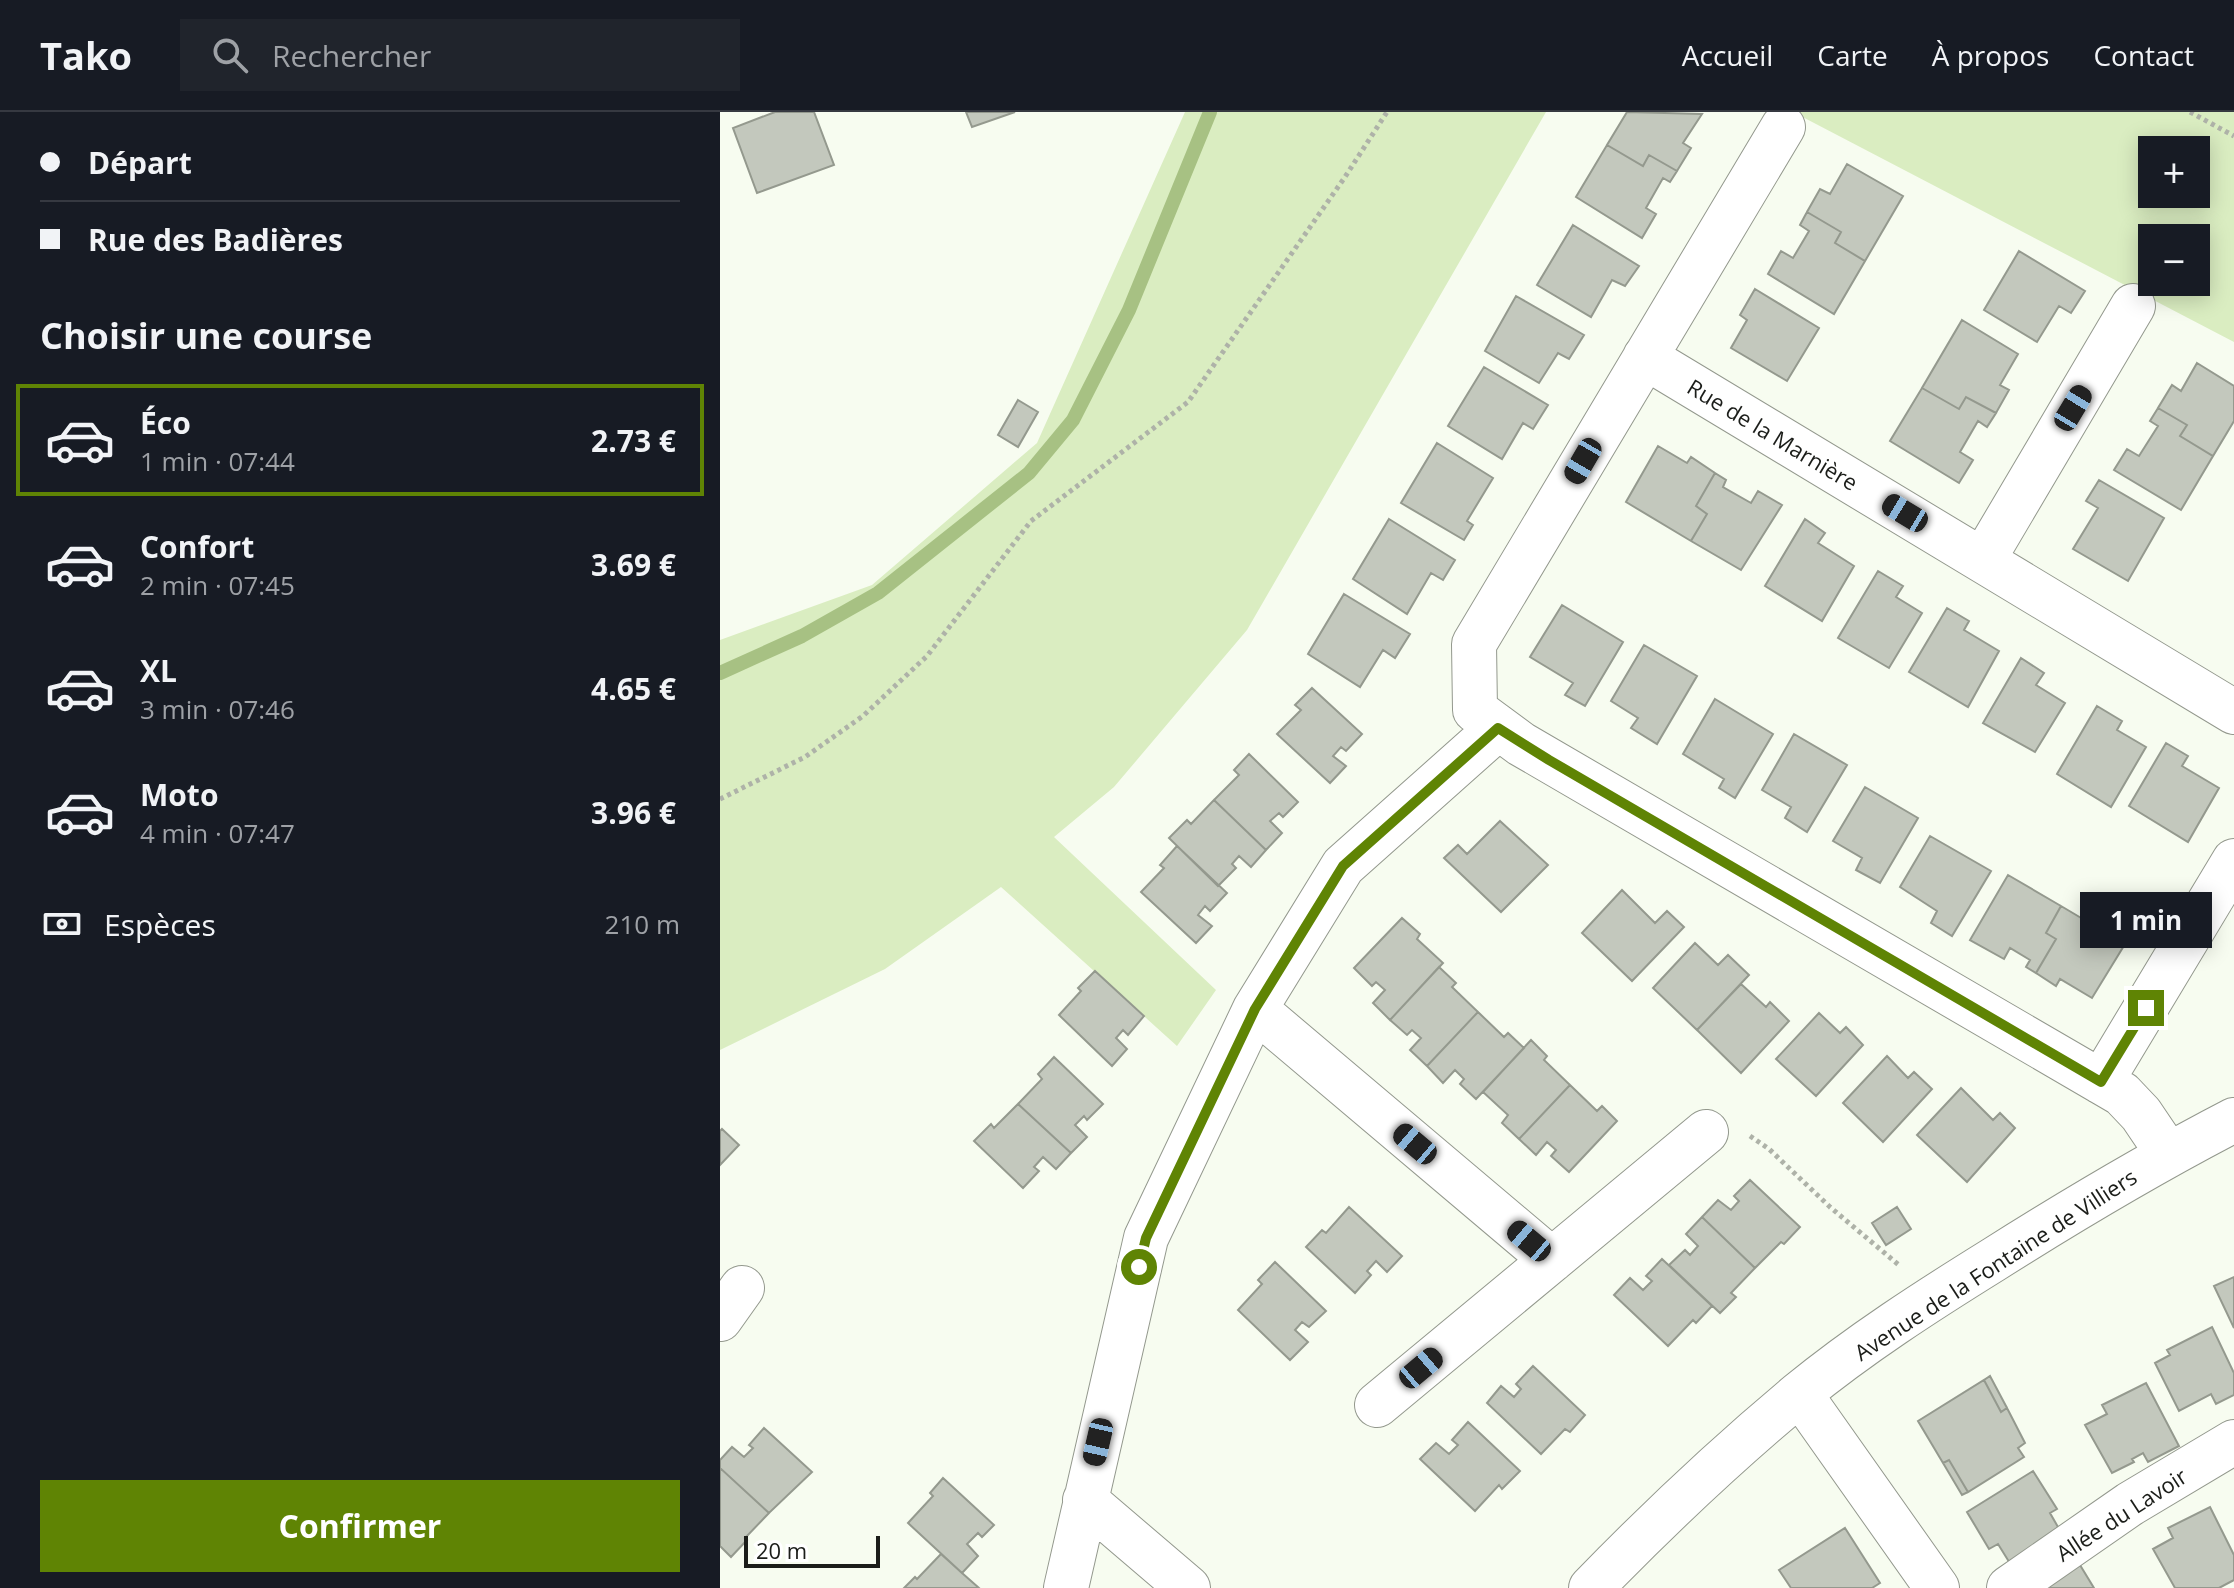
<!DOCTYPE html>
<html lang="fr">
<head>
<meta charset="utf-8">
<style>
	:root { --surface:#171b24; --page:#20242c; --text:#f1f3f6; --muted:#9ea1a6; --line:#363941; --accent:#5f8404 }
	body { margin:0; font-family:"Open Sans",sans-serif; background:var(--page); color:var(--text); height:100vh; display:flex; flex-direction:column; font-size:30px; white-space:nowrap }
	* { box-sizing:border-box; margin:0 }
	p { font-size:26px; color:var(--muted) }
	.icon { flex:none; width:44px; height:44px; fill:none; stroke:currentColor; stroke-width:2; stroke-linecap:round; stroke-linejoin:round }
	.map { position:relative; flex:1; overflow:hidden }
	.side { display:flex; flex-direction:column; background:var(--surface); width:720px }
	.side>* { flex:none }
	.hud { display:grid; align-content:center; height:176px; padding:0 40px; background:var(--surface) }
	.buttons { position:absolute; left:1418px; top:24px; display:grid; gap:16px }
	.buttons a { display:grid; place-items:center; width:72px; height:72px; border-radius:0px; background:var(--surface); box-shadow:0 4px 20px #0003; font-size:40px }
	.scale { position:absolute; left:24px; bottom:20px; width:136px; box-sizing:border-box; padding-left:8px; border:4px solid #1b1d19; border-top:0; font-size:22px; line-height:28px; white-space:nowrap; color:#1b1d19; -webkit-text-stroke:6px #fff; paint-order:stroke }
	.end { position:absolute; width:36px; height:36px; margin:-18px; border:10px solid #5f8404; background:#fff; box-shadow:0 0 0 4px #fff }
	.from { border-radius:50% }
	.bubble { position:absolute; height:56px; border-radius:0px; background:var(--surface); box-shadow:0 4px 20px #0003; font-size:26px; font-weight:700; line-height:56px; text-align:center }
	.car { position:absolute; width:24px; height:48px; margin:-24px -12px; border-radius:10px; box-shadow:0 0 6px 2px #0007; background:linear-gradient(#222 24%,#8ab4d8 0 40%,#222 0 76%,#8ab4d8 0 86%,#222 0) }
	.hud b { display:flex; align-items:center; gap:28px; height:76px; font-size:30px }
	.hud b+b { border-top:2px solid var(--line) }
	.hud i { width:20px; height:20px; background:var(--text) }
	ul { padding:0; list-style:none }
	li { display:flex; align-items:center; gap:24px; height:112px; margin:0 16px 12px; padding:0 24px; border:4px solid transparent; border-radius:0px }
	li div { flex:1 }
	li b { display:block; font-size:30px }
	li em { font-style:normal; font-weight:700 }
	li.selected { border-color:var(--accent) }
	li>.icon { width:72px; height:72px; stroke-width:1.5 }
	h2 { padding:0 40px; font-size:36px; line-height:96px }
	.pay { display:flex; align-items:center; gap:20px; height:88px; padding:0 40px; font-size:30px }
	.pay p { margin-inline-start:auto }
	.primary-button { display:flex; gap:16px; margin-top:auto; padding:16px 40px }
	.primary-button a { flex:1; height:92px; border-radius:0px; background:var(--accent); color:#fff; font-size:32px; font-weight:700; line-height:92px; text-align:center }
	header { display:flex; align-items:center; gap:48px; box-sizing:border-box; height:112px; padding:0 40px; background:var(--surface); border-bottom:2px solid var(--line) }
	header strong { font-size:38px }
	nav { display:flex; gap:44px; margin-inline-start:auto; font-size:28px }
	.search { width:560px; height:72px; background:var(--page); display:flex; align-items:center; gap:20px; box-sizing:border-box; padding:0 28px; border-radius:0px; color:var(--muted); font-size:30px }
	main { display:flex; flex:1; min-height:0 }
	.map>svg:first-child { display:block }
	.green { fill:#daedc1; fill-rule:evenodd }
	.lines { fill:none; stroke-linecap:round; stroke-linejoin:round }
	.stream { stroke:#a7c183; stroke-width:14 }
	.building { fill:#c3c8bd; stroke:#94998e; stroke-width:2 }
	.minor-casing { stroke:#93988d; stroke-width:46 }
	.path { stroke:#aeb2a8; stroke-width:5; stroke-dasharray:4 4; stroke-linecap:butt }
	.minor { stroke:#fff; stroke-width:44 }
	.route { stroke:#5f8404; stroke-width:10 }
	.labels { text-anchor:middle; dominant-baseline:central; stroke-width:6; stroke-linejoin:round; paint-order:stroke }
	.street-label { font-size:22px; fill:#1b1d19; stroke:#fff }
</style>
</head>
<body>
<header>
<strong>Tako</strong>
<div class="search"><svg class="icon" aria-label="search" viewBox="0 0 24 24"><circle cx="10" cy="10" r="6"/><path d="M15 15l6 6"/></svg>Rechercher</div>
<nav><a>Accueil</a><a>Carte</a><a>À propos</a><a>Contact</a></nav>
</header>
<main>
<section class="side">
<div class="hud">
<b><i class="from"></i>Départ</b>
<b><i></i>Rue des Badières</b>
</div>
<h2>Choisir une course</h2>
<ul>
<li class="selected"><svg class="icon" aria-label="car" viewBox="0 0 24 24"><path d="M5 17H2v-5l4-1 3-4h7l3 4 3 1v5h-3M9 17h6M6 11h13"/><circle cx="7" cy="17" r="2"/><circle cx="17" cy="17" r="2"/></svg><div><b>Éco</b><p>1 min · 07:44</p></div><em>2.73 €</em></li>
<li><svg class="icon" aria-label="car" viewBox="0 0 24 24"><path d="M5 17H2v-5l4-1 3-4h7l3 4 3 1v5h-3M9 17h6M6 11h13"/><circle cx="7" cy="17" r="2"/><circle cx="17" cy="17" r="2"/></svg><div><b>Confort</b><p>2 min · 07:45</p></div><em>3.69 €</em></li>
<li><svg class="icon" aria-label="car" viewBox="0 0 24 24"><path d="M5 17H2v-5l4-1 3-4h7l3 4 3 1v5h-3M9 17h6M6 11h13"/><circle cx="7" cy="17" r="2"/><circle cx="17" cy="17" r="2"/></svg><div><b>XL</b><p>3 min · 07:46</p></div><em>4.65 €</em></li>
<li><svg class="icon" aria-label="car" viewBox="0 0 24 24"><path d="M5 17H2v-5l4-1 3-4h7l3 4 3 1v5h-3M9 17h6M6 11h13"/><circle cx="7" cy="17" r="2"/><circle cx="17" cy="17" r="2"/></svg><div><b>Moto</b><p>4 min · 07:47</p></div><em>3.96 €</em></li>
</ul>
<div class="pay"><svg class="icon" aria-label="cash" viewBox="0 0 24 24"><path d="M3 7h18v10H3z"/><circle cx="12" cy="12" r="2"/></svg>Espèces<p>210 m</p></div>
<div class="primary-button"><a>Confirmer</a></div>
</section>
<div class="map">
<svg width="1514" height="1476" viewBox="0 0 1514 1476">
	<rect width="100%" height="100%" fill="#f7fcf0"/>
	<path class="green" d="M 465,0 L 826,0 L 527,518 L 394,675 L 334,725 L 496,878 L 457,934 L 281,775 L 165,857 L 0,938 L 0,528 L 152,473 L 317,331 Z
		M 1073,0 L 1514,0 L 1514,230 ZM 1432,38 L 1476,38 L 1476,82 L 1432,82 ZM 1432,126 L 1476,126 L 1476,170 L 1432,170 Z"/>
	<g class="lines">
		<path class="stream" d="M 0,561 L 82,524 L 158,481 L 309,361 L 353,308 L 409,198 L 490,0"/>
	</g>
	<path class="building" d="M 55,0 L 94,0 L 114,53 L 37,81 L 13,16 Z
		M 246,0 L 295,0 L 252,15 Z
		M 907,0 L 982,2 L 963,31 L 971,36 L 957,59 L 929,43 L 923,54 L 887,33 Z
		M 887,33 L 923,54 L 929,43 L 957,59 L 950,70 L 943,66 L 926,96 L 936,102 L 922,126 L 856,85 Z
		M 1127,52 L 1183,84 L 1145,149 L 1115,131 L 1121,120 L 1087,100 L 1100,77 L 1110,82 Z
		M 1087,100 L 1121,120 L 1115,131 L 1145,149 L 1114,202 L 1048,162 L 1061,139 L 1073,146 L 1089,119 L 1080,113 Z
		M 853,113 L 919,154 L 905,174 L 892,168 L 871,205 L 817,173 Z
		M 1299,139 L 1365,179 L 1351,201 L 1339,194 L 1317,230 L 1264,198 Z
		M 1035,177 L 1099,216 L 1067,269 L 1011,236 L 1027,208 L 1020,203 Z
		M 796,184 L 864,223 L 849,247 L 838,241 L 819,271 L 765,239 Z
		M 1242,208 L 1298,242 L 1280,273 L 1289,278 L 1276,301 L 1246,285 L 1239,297 L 1202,276 Z
		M 1477,251 L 1514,274 L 1514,309 L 1493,344 L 1460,324 L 1467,313 L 1438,296 L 1452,273 L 1461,279 Z
		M 764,255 L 828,293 L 813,317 L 803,311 L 782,347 L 728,314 Z
		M 1202,276 L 1239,297 L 1246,285 L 1276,301 L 1267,315 L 1258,309 L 1240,340 L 1253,348 L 1239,371 L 1170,329 Z
		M 298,288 L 318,300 L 298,335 L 278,323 Z
		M 1438,296 L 1467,313 L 1460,324 L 1493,344 L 1461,398 L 1394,358 L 1407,337 L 1419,344 L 1438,314 L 1430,309 Z
		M 717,331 L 773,366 L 747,409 L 753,413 L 744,428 L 681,391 Z
		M 938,334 L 967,351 L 971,345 L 995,361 L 976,394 L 987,402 L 971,429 L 906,390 Z
		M 995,361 L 1006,368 L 1003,375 L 1031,391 L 1038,379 L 1062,393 L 1021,458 L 971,429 L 987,402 L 976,394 Z
		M 1379,368 L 1444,406 L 1408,469 L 1353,437 L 1378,396 L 1366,389 Z
		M 669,407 L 735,448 L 723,468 L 711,461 L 687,502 L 633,467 Z
		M 1085,407 L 1105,421 L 1098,431 L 1134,454 L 1102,509 L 1045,474 Z
		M 1158,459 L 1183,474 L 1176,485 L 1202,501 L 1169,556 L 1118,526 Z
		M 624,482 L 690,522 L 675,546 L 663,538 L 640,575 L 588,542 Z
		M 842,493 L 903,530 L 865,594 L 845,583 L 853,571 L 810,545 Z
		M 1227,496 L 1249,509 L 1244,518 L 1279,539 L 1248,595 L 1189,560 Z
		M 924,533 L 977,564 L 937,632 L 911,616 L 918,606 L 891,589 Z
		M 1301,546 L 1324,561 L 1316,573 L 1345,591 L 1315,640 L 1263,611 Z
		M 592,576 L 642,622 L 626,639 L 621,635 L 613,644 L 626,654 L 610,671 L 557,622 L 581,598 L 575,593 Z
		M 995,587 L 1053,622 L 1015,686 L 999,676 L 1004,667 L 963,642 Z
		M 1377,594 L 1402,609 L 1397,618 L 1426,635 L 1391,695 L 1337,662 Z
		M 1074,622 L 1127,653 L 1087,720 L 1065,706 L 1071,695 L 1042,678 Z
		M 1446,631 L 1468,644 L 1462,654 L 1499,676 L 1468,730 L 1409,694 Z
		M 529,642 L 578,690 L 563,705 L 559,701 L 550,709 L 562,721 L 546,738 L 494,688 L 519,663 L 514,658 Z
		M 1145,675 L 1198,706 L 1160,771 L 1136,758 L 1142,746 L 1113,729 Z
		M 494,688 L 546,738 L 531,755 L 519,744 L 512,752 L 516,756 L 498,774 L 449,726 L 467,708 L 471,712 Z
		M 780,709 L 828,753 L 781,800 L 724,746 L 738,733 L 747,742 Z
		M 1210,724 L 1271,759 L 1232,824 L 1211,811 L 1217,799 L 1180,775 Z
		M 457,734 L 507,781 L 490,799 L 485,794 L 478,803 L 492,814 L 476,831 L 421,780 L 444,756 L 440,753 Z
		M 1288,763 L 1341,794 L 1326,821 L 1336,827 L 1316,861 L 1306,855 L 1310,848 L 1290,836 L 1284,847 L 1250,828 Z
		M 902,778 L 935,811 L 947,799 L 964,815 L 912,869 L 862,821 Z
		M 1341,794 L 1405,832 L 1372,886 L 1340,867 L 1336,874 L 1316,861 L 1336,827 L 1326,821 Z
		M 682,806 L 700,822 L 697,827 L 723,851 L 670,908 L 653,891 L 665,878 L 656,870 L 652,874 L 634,856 Z
		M 975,831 L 998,853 L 1008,843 L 1029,863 L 977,918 L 933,876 Z
		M 719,855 L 736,871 L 732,875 L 758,900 L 707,954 L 690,938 L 701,926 L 692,918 L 687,923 L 670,908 Z
		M 375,859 L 424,904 L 408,923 L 403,918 L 396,926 L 407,937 L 392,954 L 339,903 L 361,879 L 358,876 Z
		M 1021,872 L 1046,895 L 1050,890 L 1069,909 L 1021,961 L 977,918 Z
		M 758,900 L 784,925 L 788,921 L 804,936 L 756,987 L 740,972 L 744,967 L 735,958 L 723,971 L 707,954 Z
		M 1099,901 L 1120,921 L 1126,915 L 1143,933 L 1096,984 L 1056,947 Z
		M 811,928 L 827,944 L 824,948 L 850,973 L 799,1027 L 782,1011 L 788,1003 L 763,980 Z
		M 1167,944 L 1188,966 L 1194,960 L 1212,977 L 1163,1030 L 1123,991 Z
		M 334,945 L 383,992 L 367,1008 L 364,1004 L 355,1013 L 367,1025 L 351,1041 L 298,992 L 322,967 L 318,962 Z
		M 850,973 L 877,999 L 882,994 L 897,1009 L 849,1060 L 831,1044 L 836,1038 L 827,1030 L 816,1043 L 799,1027 Z
		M 1241,976 L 1273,1008 L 1280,1001 L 1295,1016 L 1247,1070 L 1197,1023 Z
		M 298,992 L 351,1041 L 336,1057 L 323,1045 L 314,1055 L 319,1059 L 303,1076 L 254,1029 L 271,1012 L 274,1016 Z
		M 2,1017 L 19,1033 L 0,1053 L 0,1019 Z
		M 1030,1068 L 1080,1115 L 1064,1132 L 1061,1130 L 1035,1156 L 982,1105 L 998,1088 L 1011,1098 L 1019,1089 L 1014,1084 Z
		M 629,1095 L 682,1144 L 667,1160 L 656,1149 L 647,1159 L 651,1163 L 635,1181 L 586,1135 L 602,1118 L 606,1121 Z
		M 1177,1095 L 1191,1117 L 1166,1133 L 1152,1111 Z
		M 982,1105 L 1035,1156 L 1011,1181 L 1016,1185 L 1000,1201 L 949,1153 L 965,1138 L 970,1143 L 978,1134 L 966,1122 Z
		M 942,1147 L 992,1194 L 976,1211 L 973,1208 L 948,1234 L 894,1183 L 910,1166 L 923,1178 L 932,1169 L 926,1164 Z
		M 555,1150 L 606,1199 L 589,1215 L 582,1210 L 575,1218 L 588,1230 L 570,1248 L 518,1198 L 542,1172 L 538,1168 Z
		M 1514,1165 L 1514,1216 L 1494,1174 Z
		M 1492,1215 L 1514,1261 L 1514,1283 L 1496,1292 L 1491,1282 L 1459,1299 L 1435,1251 L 1450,1243 L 1447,1238 Z
		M 813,1254 L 865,1303 L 850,1320 L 845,1317 L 821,1342 L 767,1291 L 781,1274 L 794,1285 L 801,1277 L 796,1272 Z
		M 1270,1264 L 1287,1296 L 1281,1300 L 1264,1268 Z
		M 1264,1268 L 1281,1300 L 1287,1296 L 1305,1331 L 1298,1336 L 1304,1345 L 1248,1380 L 1229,1348 L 1223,1351 L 1198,1309 Z
		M 1426,1271 L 1459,1334 L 1428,1350 L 1423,1341 L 1412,1347 L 1414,1350 L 1392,1361 L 1365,1313 L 1387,1302 L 1382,1293 Z
		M 748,1310 L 800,1359 L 782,1377 L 779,1373 L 755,1399 L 700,1347 L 716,1331 L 729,1342 L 738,1333 L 732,1328 Z
		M 44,1316 L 92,1360 L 49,1401 L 0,1356 L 0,1348 L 12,1335 L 24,1345 L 33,1336 L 29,1333 Z
		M 1229,1348 L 1248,1380 L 1242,1383 L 1223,1351 Z
		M 0,1356 L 49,1401 L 25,1426 L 27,1428 L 11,1445 L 0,1434 Z
		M 1313,1359 L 1337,1397 L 1330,1401 L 1342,1422 L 1291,1453 L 1278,1432 L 1269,1437 L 1247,1400 Z
		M 223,1366 L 274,1413 L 262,1425 L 258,1421 L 247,1432 L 258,1444 L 242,1461 L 188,1411 L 213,1384 L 210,1381 Z
		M 1490,1395 L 1514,1443 L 1514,1468 L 1499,1476 L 1455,1476 L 1433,1437 L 1453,1426 L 1448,1416 Z
		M 1125,1416 L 1160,1471 L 1152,1476 L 1071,1476 L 1059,1458 Z
		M 221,1442 L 242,1461 L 259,1476 L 184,1476 L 195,1465 L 197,1467 Z
		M 1360,1453 L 1374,1476 L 1323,1476 Z"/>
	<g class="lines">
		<g class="minor-casing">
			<path id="minor" d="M 1063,15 L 754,532 L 755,598 L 801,632 L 1402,982 L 1421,1002 L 1448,1042
				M 925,245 L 1514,600
				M 1263,448 L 1413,194
				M 535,897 L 832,1148
				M 1381,970 L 1514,749
				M 0,1207 L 22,1176
				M 1080,1282 L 1217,1476
				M 657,1293 L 986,1020
				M 365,1388 L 468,1476
				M 346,1476 L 426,1126 L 535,897 L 623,754 L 778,616
				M 871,1476 C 937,1408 1007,1342 1079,1282 C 1140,1232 1207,1189 1273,1148 C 1352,1098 1431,1051 1514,1008
				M 1289,1476 L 1410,1392 L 1514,1330"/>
		</g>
		<path class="path" d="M 1470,0 L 1514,24
			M 0,687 L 85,645 L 143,604 L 207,544 L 311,409 L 468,290 L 625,65 L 667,0
			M 1030,1024 L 1049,1037 L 1110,1095 L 1180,1154"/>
		<use href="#minor" class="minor"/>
	</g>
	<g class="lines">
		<path class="route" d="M 419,1155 L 426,1126 L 535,897 L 623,754 L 778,616 L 829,648 L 1381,970 L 1426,896"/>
	</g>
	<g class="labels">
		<g class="street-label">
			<text transform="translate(1053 322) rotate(31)">Rue de la Marnière</text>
			<text transform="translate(1275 1152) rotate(-33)">Avenue de la Fontaine de Villiers</text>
			<text transform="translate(1401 1402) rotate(-33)">Allée du Lavoir</text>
		</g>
	</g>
</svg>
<div class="buttons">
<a>+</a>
<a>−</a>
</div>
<div class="scale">20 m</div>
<i class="end from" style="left:419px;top:1155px"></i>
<i class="end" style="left:1426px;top:896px"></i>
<div class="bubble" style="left:1360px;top:780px;width:132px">1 min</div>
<i class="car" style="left:1353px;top:296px;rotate:31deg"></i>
<i class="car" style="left:863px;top:349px;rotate:210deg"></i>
<i class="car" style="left:1185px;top:401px;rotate:301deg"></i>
<i class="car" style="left:695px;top:1032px;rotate:310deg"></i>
<i class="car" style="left:809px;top:1129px;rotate:310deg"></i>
<i class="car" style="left:701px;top:1256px;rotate:50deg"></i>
<i class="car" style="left:378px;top:1330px;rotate:193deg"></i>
</div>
</main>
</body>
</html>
